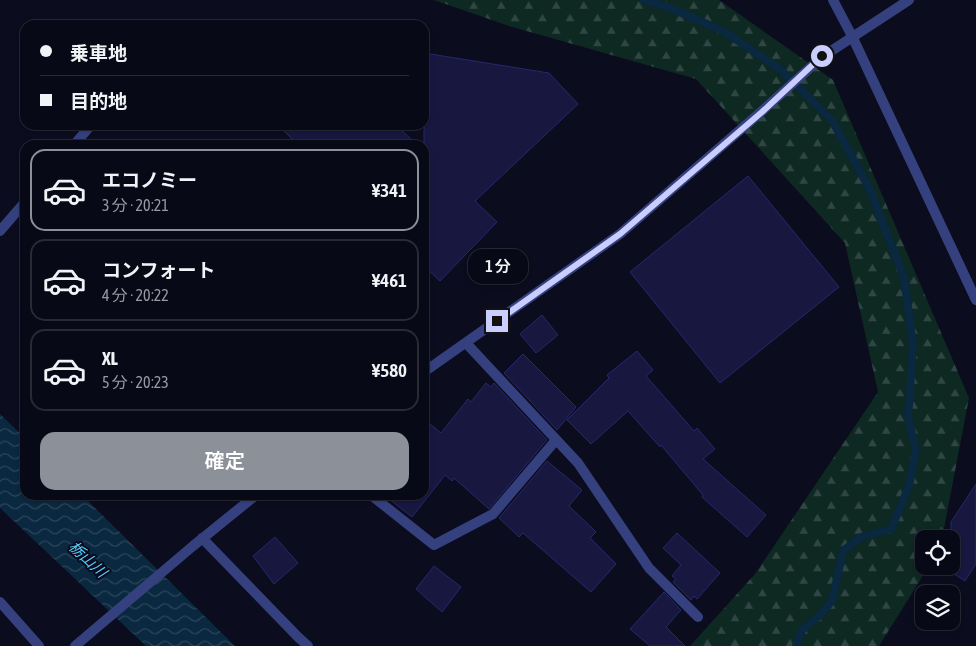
<!DOCTYPE html>
<html lang="ja">
<head>
<meta charset="utf-8">
<style>
	:root { --surface:#080916; --page:#11121f; --text:#f1f3f6; --muted:#989aa1; --line:#292a35; --accent:#8c9099 }
	body { margin:0; font-family:"Asap Condensed","Noto Sans JP",sans-serif; background:var(--page); color:var(--text); height:100vh; display:flex; flex-direction:column; font-size:19px; white-space:nowrap }
	* { box-sizing:border-box; margin:0 }
	p { font-size:16px; color:var(--muted) }
	.icon { flex:none; width:28px; height:28px; fill:none; stroke:currentColor; stroke-width:2; stroke-linecap:round; stroke-linejoin:round }
	.map { position:relative; flex:1; overflow:hidden }
	.side { position:absolute; left:20px; top:140px; width:409px; height:360px; display:flex; flex-direction:column; background:var(--surface); border-radius:15px; box-shadow:0 1px 4px #0004,0 0 0 1px var(--line) }
	.side>* { flex:none }
	.guide { position:absolute; left:20px; top:20px; width:409px; height:110px; border-radius:15px; box-shadow:0 1px 4px #0004,0 0 0 1px var(--line); display:grid; align-content:center; height:110px; padding:0 20px; background:var(--surface) }
	.controls { position:absolute; left:915px; top:530px; display:grid; gap:10px }
	.controls a { display:grid; place-items:center; width:45px; height:45px; border-radius:10px; background:var(--surface); box-shadow:0 1px 4px #0004,0 0 0 1px var(--line); font-size:25px }
	.end { position:absolute; width:22px; height:22px; margin:-11px; border:6px solid #c9cdff; background:#111; box-shadow:0 0 0 2px #111 }
	.from { border-radius:50% }
	.bubble { position:absolute; height:35px; border-radius:15px; background:var(--surface); box-shadow:0 1px 4px #0004,0 0 0 1px var(--line); font-size:16px; font-weight:600; line-height:35px; text-align:center }
	.guide b { display:flex; align-items:center; gap:18px; height:48px; font-size:19px }
	.guide b+b { border-top:1px solid var(--line) }
	.guide i { width:12px; height:12px; background:var(--text) }
	ul { padding:9px 0 0; list-style:none }
	li { display:flex; align-items:center; gap:15px; height:82px; margin:0 10px 8px; padding:0 10px; border:2px solid var(--line); border-radius:15px }
	li div { flex:1 }
	li b { display:block; font-size:19px }
	li em { font-style:normal; font-weight:600 }
	li.on { border-color:var(--accent) }
	li>.icon { width:45px; height:45px; stroke-width:1.5 }
	.button { display:flex; gap:10px; margin-top:auto; padding:10px 20px }
	.button a { flex:1; height:58px; border-radius:15px; background:var(--accent); color:#fff; font-size:20px; font-weight:600; line-height:58px; text-align:center }
	.map>svg:first-child { display:block }
	.forest { fill:url(#forest-firs) }
	.water { fill:url(#water-waves) }
	.lines { fill:none; stroke-linecap:round; stroke-linejoin:round }
	.stream { stroke:#0a283f; stroke-width:8 }
	.building { fill:#171740; stroke:#28286c }
	.street { stroke:#35417f; stroke-width:10 }
	.route { stroke:#c9cdff; stroke-width:6 }
	.labels { text-anchor:middle; dominant-baseline:central; stroke-width:4; stroke-linejoin:round; paint-order:stroke }
	.water-label { font-size:15px; font-style:italic; fill:#57d2ff; stroke:#0b0c1e }
</style>
</head>
<body>
<div class="map">
<svg width="976" height="646" viewBox="0 0 976 646">
	<defs>
		<pattern id="forest-firs" width="22" height="20" patternUnits="userSpaceOnUse" patternTransform="scale(1.25)"><rect width="22" height="20" fill="#0e2822"/><path d="M5 1l3.5 6h-7zM16 11l3.5 6h-7z" fill="#304643"/></pattern>
		<pattern id="water-waves" width="16" height="10" patternUnits="userSpaceOnUse" patternTransform="scale(1.25)"><rect width="16" height="10" fill="#0a283f"/><path d="M0 5q4-4 8 0t8 0" fill="none" stroke="#2c465c"/></pattern>
	</defs>
	<rect width="100%" height="100%" fill="#0b0c1e"/>
	<path class="forest" d="M 434,0 L 719,0 L 833,80 L 969,398 L 942,539 L 924,539 L 924,566 L 929,566 L 879,646 L 690,646 L 755,574 L 878,392 L 845,243 L 696,79 L 509,26 Z"/>
	<path class="water" d="M 0,414 L 25,438 L 25,495 L 82,495 L 235,646 L 146,646 L 0,508 Z"/>
	<g class="lines">
		<path class="stream" d="M 644,0 L 668,7 L 725,32 L 781,70 L 832,120 L 869,188 L 904,277 L 913,345 L 908,418 L 916,450 L 909,486 L 891,529 L 861,537 L 843,551 L 832,601 L 819,616 L 802,630 L 796,646"/>
	</g>
	<path class="building" d="M 424,53 L 549,73 L 578,104 L 475,201 L 497,222 L 440,281 L 424,266 Z
		M 278,125 L 396,125 L 417,145 L 298,145 Z
		M 748,176 L 839,287 L 720,383 L 630,272 Z
		M 542,315 L 558,335 L 536,353 L 520,334 Z
		M 637,351 L 653,370 L 646,376 L 694,431 L 697,428 L 715,449 L 703,459 L 766,515 L 747,537 L 702,497 L 703,495 L 661,445 L 660,447 L 628,411 L 591,444 L 567,420 L 609,378 L 607,375 Z
		M 523,354 L 576,407 L 557,430 L 504,373 Z
		M 486,383 L 491,387 L 494,383 L 547,440 L 489,509 L 454,478 L 452,481 L 445,475 L 412,517 L 384,495 L 424,495 L 424,419 L 441,433 L 468,399 L 471,402 Z
		M 547,461 L 582,490 L 569,506 L 596,532 L 590,538 L 616,564 L 591,592 L 523,533 L 519,537 L 499,518 Z
		M 976,484 L 976,564 L 965,581 L 942,566 L 951,566 L 951,539 L 947,539 L 951,532 L 951,522 Z
		M 677,533 L 720,573 L 697,599 L 694,596 L 691,600 L 673,582 L 676,579 L 672,576 L 681,565 L 663,548 Z
		M 275,537 L 298,563 L 274,584 L 253,556 Z
		M 434,566 L 461,587 L 442,612 L 416,589 Z
		M 664,592 L 681,610 L 666,627 L 685,646 L 650,646 L 630,629 Z"/>
	<g class="lines">
		<path class="street" d="M 833,0 L 852,36 L 976,300
			M 74,145 L 91,125
			M 0,231 L 25,202
			M 466,343 L 578,463 L 649,568 L 698,617
			M 424,372 L 620,234 L 762,111 L 822,57 L 909,0
			M 371,495 L 434,545 L 493,514 L 556,440
			M 202,538 L 298,637 L 308,646
			M 0,602 L 39,646
			M 75,646 L 193,546 L 256,495"/>
	</g>
	<g class="lines">
		<path class="route" d="M 497,321 L 620,234 L 762,112 L 822,56"/>
	</g>
	<g class="labels">
		<g class="water-label">
			<text transform="translate(88 559) rotate(43)">栃山川</text>
		</g>
	</g>
</svg>
<div class="controls">
<a><svg class="icon" aria-label="locate" viewBox="0 0 24 24"><circle cx="12" cy="12" r="6"/><path d="M12 2v4M12 18v4M2 12h4M18 12h4"/></svg></a>
<a><svg class="icon" aria-label="layers" viewBox="0 0 24 24"><path d="M12 4l9 5-9 5-9-5zM3 14l9 5 9-5"/></svg></a>
</div>
<i class="end from" style="left:822px;top:56px"></i>
<i class="end" style="left:497px;top:321px"></i>
<div class="bubble" style="left:468px;top:249px;width:60px">1 分</div>
<div class="guide">
<b><i class="from"></i>乗車地</b>
<b><i></i>目的地</b>
</div>
<section class="side">
<ul>
<li class="on"><svg class="icon" aria-label="car" viewBox="0 0 24 24"><path d="M5 17H2v-5l4-1 3-4h7l3 4 3 1v5h-3M9 17h6M6 11h13"/><circle cx="7" cy="17" r="2"/><circle cx="17" cy="17" r="2"/></svg><div><b>エコノミー</b><p>3 分 · 20:21</p></div><em>¥341</em></li>
<li><svg class="icon" aria-label="car" viewBox="0 0 24 24"><path d="M5 17H2v-5l4-1 3-4h7l3 4 3 1v5h-3M9 17h6M6 11h13"/><circle cx="7" cy="17" r="2"/><circle cx="17" cy="17" r="2"/></svg><div><b>コンフォート</b><p>4 分 · 20:22</p></div><em>¥461</em></li>
<li><svg class="icon" aria-label="car" viewBox="0 0 24 24"><path d="M5 17H2v-5l4-1 3-4h7l3 4 3 1v5h-3M9 17h6M6 11h13"/><circle cx="7" cy="17" r="2"/><circle cx="17" cy="17" r="2"/></svg><div><b>XL</b><p>5 分 · 20:23</p></div><em>¥580</em></li>
</ul>
<div class="button"><a>確定</a></div>
</section>
</div>
</body>
</html>
